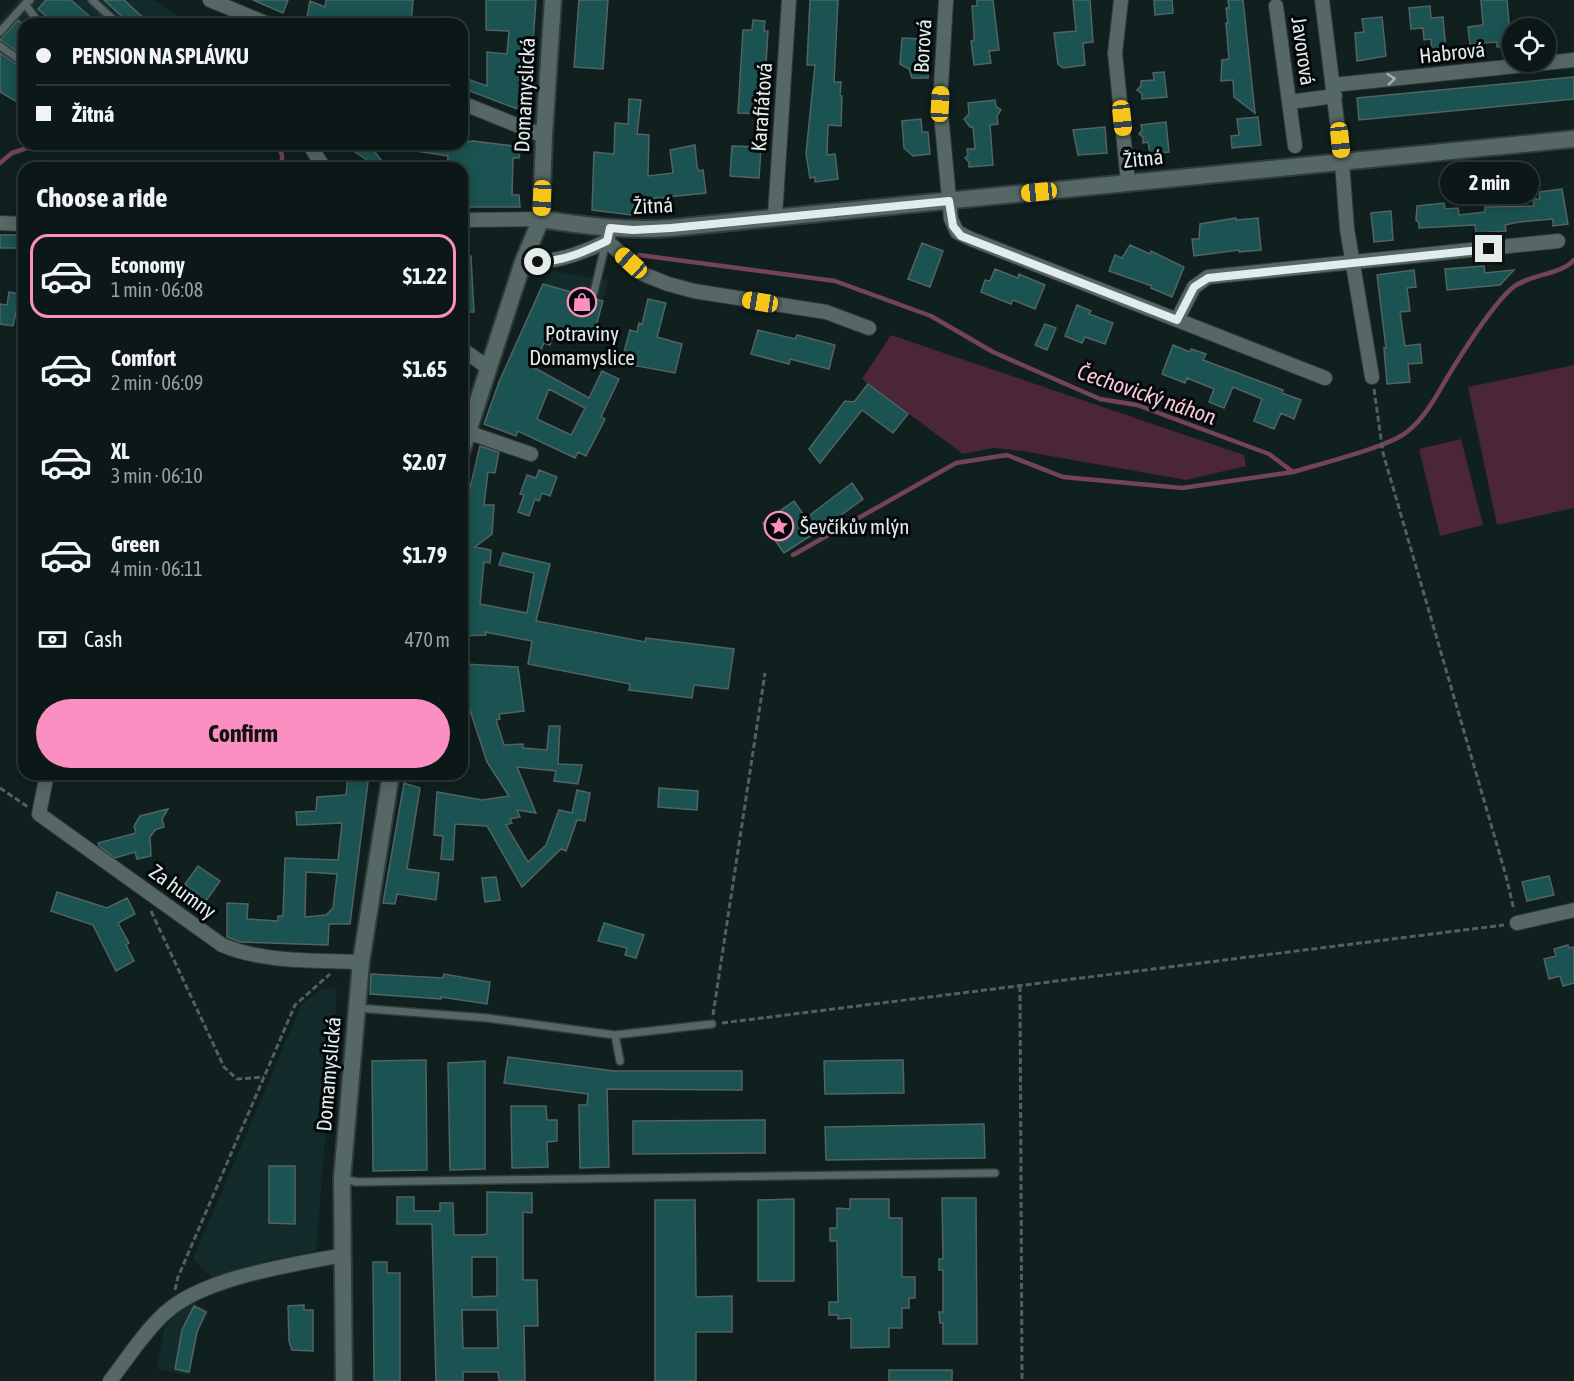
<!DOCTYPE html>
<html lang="en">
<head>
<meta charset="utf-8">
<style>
	:root { --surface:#0c1817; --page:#1a2524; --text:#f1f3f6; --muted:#9aa0a1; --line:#2c3736; --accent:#fc8fc1 }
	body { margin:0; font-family:"Asap Condensed",sans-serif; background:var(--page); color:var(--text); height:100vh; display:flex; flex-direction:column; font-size:22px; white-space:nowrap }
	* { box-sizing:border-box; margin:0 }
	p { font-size:20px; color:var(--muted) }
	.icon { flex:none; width:33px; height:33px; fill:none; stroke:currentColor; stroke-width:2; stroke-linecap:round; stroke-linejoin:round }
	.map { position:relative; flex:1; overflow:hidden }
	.details { position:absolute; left:18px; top:162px; width:450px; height:618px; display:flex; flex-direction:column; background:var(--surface); border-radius:18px; box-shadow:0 3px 15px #0003,0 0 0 2px var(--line) }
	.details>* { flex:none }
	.top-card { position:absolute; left:18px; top:18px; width:450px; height:132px; border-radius:18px; box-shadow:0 3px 15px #0003,0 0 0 2px var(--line); display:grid; align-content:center; height:132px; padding:0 18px; background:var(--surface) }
	.fabs { position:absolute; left:1502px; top:18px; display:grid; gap:12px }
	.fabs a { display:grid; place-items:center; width:54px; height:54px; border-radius:50%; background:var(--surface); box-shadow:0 3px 15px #0003,0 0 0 2px var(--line); font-size:30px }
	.end { position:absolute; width:27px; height:27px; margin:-14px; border:8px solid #e2eceb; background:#111; box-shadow:0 0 0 3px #111 }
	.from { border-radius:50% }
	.bubble { position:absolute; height:42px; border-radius:21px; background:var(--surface); box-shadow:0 3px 15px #0003,0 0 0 2px var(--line); font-size:20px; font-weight:700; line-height:42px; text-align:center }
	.car { position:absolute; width:18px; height:36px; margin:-18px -9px; border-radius:8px; box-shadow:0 0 4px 2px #0007; background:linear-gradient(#f5c518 24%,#345 0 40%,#f5c518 0 76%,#345 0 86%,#f5c518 0) }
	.top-card b { display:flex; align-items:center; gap:21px; height:57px; font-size:22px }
	.top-card b+b { border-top:2px solid var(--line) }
	.top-card i { width:15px; height:15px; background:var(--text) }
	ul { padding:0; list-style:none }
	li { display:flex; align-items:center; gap:18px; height:84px; margin:0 12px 9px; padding:0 6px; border:3px solid transparent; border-radius:18px }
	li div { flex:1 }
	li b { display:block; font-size:22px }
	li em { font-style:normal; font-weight:700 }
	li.active { border-color:var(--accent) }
	li>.icon { width:54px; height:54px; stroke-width:1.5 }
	h2 { padding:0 18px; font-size:27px; line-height:72px }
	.pay { display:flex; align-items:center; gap:15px; height:66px; padding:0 18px; font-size:22px }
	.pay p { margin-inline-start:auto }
	.button { display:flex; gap:12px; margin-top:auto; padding:12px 18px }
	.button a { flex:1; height:69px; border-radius:36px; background:var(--accent); color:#111; font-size:24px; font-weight:700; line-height:69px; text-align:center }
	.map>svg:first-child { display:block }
	.built { fill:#132c2b }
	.green { fill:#4a2637 }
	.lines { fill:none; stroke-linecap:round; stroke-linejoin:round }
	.stream { stroke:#744359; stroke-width:4.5 }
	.building { fill:#1a5351; stroke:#526362; stroke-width:1.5; fill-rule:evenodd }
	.service-casing { stroke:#323b3b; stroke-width:10 }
	.minor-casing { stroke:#323b3b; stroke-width:16 }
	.tertiary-casing { stroke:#323b3b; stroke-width:20 }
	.path { stroke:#52605f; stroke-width:3; stroke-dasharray:6 3; stroke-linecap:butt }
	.service { stroke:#566866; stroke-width:7 }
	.minor { stroke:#566866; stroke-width:14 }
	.tertiary { stroke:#566866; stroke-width:16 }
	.oneway { stroke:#a3b1af }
	.route { stroke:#e2eceb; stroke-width:8 }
	.labels { text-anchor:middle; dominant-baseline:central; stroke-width:6; stroke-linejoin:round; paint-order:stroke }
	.street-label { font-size:21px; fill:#e2eceb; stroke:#040808 }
	.poi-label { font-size:21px; fill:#e2eceb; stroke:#040808 }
	.water-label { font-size:22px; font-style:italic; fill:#f8c6da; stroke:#040808 }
</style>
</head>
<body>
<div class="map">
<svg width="1574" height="1381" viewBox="0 0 1574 1381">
	<rect width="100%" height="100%" fill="#10201f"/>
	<path class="built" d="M 18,0 L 154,0 L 179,16 L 186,24 L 24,24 L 24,91 L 0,77 L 0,21 Z
		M 553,271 L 608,280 L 594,333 L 580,329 L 543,284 Z
		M 337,988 L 316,1251 L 266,1261 L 216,1281 L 193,1259 L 302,1004 L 320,990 Z
		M 191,1302 L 209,1311 L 198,1332 L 190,1375 L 157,1369 L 164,1329 L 171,1318 Z"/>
	<path class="green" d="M 891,335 L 1244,455 L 1246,466 L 1186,480 L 1022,451 L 993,448 L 963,454 L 862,379 Z
		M 1574,365 L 1574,508 L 1497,525 L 1468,387 Z
		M 1461,439 L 1483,525 L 1440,536 L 1419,449 Z"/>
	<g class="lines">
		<path class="stream" d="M 278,144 L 282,155 L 282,168
			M 0,163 L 12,153 L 39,144
			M 639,255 L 835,281 L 931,316 L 993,352 L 1100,399 L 1137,405 L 1269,454 L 1293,472 C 1319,464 1390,447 1408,431 C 1428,415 1439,390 1453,368 C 1466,347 1494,304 1512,288 C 1529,274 1561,275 1574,260
			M 793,555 L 956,463 L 1007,455 L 1063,477 L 1182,488 L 1293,472"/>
	</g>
	<path class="building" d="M 46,0 L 71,0 L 98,24 L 55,24 L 38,9 Z
		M 104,0 L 124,0 L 150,24 L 130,24 Z
		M 253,0 L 288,0 L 283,13 Z
		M 326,0 L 413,0 L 411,24 L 311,24 L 306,22 L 310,1 L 325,7 Z
		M 486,0 L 536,0 L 528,113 L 462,88 L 462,77 L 487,86 L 487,52 L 507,54 L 509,31 L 486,30 Z
		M 579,0 L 608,0 L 603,69 L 574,67 Z
		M 810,0 L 838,0 L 834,82 L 841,82 L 840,96 L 842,96 L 841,126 L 828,125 L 827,155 L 835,154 L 838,179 L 815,182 L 815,177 L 810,178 L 806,154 L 815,65 L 807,65 Z
		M 977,0 L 993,0 L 999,50 L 989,51 L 991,63 L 974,65 L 971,41 L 974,40 L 974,33 L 972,6 L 977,6 Z
		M 1073,0 L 1090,0 L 1093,42 L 1083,43 L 1085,65 L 1063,68 L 1058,64 L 1054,33 L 1076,31 Z
		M 1154,0 L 1172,0 L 1173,13 L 1155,15 Z
		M 1228,0 L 1243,0 L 1255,113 L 1234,97 L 1233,80 L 1221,81 L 1222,60 L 1229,59 L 1226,23 L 1228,23 L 1226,8 L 1229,8 Z
		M 1481,0 L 1507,0 L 1511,46 L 1497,47 L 1497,42 L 1470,44 L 1468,27 L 1483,25 Z
		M 1430,6 L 1431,18 L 1443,17 L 1446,52 L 1432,53 L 1431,39 L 1424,40 L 1423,28 L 1411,29 L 1409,8 Z
		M 1382,17 L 1386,56 L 1357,61 L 1355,33 L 1364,32 L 1362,19 Z
		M 18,20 L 24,25 L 24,56 L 0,40 Z
		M 753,20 L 765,21 L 764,31 L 768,31 L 763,114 L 738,113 L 743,30 L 752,30 Z
		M 902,38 L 921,39 L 921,50 L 929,50 L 928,78 L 912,78 L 909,69 L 900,64 Z
		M 0,53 L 24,69 L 24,106 L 0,92 Z
		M 1164,72 L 1167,97 L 1142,99 L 1142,94 L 1137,90 L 1141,86 L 1141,81 L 1154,80 L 1153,73 Z
		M 1574,77 L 1574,99 L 1359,120 L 1357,98 Z
		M 629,99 L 641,100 L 637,134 L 649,135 L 648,176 L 673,173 L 670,150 L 695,145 L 697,167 L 699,171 L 703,170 L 706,193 L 649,199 L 649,205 L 633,205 L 632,215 L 592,210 L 594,152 L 614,154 L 615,123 L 628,124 Z
		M 995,100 L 996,106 L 1001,110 L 997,116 L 998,124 L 990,125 L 993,165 L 969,167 L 969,162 L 965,158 L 968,155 L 967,149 L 975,149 L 973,127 L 970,127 L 964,119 L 969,114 L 968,103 Z
		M 1258,117 L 1261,145 L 1232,148 L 1231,136 L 1239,135 L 1237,119 Z
		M 921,119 L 922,132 L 928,132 L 930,154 L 913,156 L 904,148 L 902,121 Z
		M 1166,122 L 1169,152 L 1150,154 L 1148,142 L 1143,143 L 1143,137 L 1139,134 L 1142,130 L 1141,125 Z
		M 1105,127 L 1107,153 L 1078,155 L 1073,130 Z
		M 473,141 L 521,147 L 519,158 L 513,158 L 512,195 L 519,195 L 520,207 L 462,207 L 464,168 L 447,168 L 448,156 L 417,151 L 417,144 L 462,144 L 462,142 Z
		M 343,144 L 369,144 L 387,168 L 357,168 L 367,160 Z
		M 732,146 L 761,147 L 759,178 L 730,176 Z
		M 1562,189 L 1568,224 L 1553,226 L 1553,219 L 1519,222 L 1505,225 L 1506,231 L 1476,233 L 1475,225 L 1419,228 L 1419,223 L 1416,220 L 1417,206 L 1444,203 L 1445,209 L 1458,208 L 1459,215 L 1485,212 L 1485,207 L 1534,206 L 1533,199 L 1540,199 L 1539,192 Z
		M 1391,211 L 1393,240 L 1374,242 L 1371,213 Z
		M 1236,218 L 1236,220 L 1258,218 L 1261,250 L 1239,252 L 1239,250 L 1194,256 L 1192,239 L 1199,239 L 1200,224 Z
		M 0,235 L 24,235 L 24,248 L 0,248 Z
		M 922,243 L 943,251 L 930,287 L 908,279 Z
		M 1130,245 L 1150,254 L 1151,251 L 1184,267 L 1172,297 L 1151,288 L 1152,286 L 1109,271 L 1115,255 L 1122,258 Z
		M 462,256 L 471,256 L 474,312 L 462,312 Z
		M 1484,266 L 1485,273 L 1514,270 L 1500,285 L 1447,290 L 1445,269 Z
		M 995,269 L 1018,278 L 1019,274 L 1045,285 L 1035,309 L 1013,300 L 1011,304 L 981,292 L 985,280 L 990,281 Z
		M 1414,270 L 1416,287 L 1407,288 L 1410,311 L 1400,312 L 1405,346 L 1420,344 L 1422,363 L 1408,364 L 1410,382 L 1387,384 L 1384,348 L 1386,348 L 1377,275 Z
		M 543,284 L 603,301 L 594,333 L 583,330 L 581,340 L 554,332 L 550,345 L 544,343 L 533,367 L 589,398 L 602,371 L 619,379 L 601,417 L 605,419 L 586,456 L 578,452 L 575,458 L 518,431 L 516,436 L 484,424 L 499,382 ZM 549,389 L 585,408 L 571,435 L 537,419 Z
		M 9,292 L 20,294 L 13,326 L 0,324 L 0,304 L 7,305 Z
		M 648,299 L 666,303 L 657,337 L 682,344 L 675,373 L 621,363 L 630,330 L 637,332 L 639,323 L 642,324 Z
		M 1077,305 L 1091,311 L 1089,314 L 1113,323 L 1105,344 L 1085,337 L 1082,343 L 1065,336 Z
		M 1045,324 L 1056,328 L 1047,350 L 1035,345 Z
		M 758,330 L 795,339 L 797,335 L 835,345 L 829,369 L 790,359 L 789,364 L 751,354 Z
		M 1173,345 L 1190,352 L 1191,349 L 1206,354 L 1203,360 L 1283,390 L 1282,393 L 1301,400 L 1294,419 L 1281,413 L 1274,429 L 1254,421 L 1262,399 L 1233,387 L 1224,408 L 1209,402 L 1214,389 L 1187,378 L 1185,383 L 1162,374 Z
		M 868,384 L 908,414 L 893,433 L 862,410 L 820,463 L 809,449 L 845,401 L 854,402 Z
		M 480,446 L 499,452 L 495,473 L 488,472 L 484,505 L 494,505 L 492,534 L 475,547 L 491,550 L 490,563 L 484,562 L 480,604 L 527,613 L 534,573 L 499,565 L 503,553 L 550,564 L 536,621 L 645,642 L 646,638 L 734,649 L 728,689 L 694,685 L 692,698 L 629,690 L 630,684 L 528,664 L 532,641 L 485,632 L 486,635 L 462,636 L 462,580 L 469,492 Z
		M 539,470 L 557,477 L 550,496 L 542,493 L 539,501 L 535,499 L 529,516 L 518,512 L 524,495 L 520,494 L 527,475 L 536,478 Z
		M 852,483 L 863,499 L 826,526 L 784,553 L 763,523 L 794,501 L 806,518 Z
		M 464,664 L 518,667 L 524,711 L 499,714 L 500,719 L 496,720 L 504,745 L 523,744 L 523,748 L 547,750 L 549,726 L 560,726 L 558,764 L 582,765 L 578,784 L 554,781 L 556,771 L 517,767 L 536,813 L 517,810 L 520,817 L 510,819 L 512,823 L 506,825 L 528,862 L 546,845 L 559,810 L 572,813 L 577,790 L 590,793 L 585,821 L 577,820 L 566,851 L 561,849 L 522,887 L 487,826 L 455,824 L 453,860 L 441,859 L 443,836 L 434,835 L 437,792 L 482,800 L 509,796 L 487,762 L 469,707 Z
		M 348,774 L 369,774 L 350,924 L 329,924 L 328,945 L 240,942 L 227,937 L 227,903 L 248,904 L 247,919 L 278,921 L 278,916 L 283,916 L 285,858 L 338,860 L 342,823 L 297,825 L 296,812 L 316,811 L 317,797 L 346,795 ZM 306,872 L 337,874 L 333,908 L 326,915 L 305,917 Z
		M 404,783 L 420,788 L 407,869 L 439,873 L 436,900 L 397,894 L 395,904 L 383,903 Z
		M 659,788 L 698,791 L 697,810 L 658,807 Z
		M 168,809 L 162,819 L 164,827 L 155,830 L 150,837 L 151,856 L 137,859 L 135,852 L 115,858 L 99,846 L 98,843 L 136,833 L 134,826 L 140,816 Z
		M 198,866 L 220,881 L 206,901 L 185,884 Z
		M 1549,876 L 1554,895 L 1527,901 L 1522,882 Z
		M 496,877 L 500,900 L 485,902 L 482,878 Z
		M 57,892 L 107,908 L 127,898 L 135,914 L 118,923 L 129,943 L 126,945 L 134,961 L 116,971 L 93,925 L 51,911 Z
		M 604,923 L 644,935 L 636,958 L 625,955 L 627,948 L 598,941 Z
		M 1568,945 L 1569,948 L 1574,947 L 1574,983 L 1563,986 L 1560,976 L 1549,979 L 1544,959 L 1556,956 L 1554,949 Z
		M 371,974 L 443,978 L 444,974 L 490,982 L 487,1004 L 441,997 L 441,999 L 370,994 Z
		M 508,1057 L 614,1071 L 742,1071 L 742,1090 L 607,1089 L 609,1167 L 580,1168 L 579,1105 L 587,1105 L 588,1094 L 504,1083 Z
		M 426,1060 L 427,1170 L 373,1171 L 372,1061 Z
		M 903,1060 L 904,1093 L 825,1094 L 824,1061 Z
		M 485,1061 L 485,1169 L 450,1170 L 448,1063 Z
		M 511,1106 L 546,1106 L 547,1120 L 557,1120 L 557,1141 L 547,1142 L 548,1167 L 512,1168 Z
		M 765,1120 L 765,1153 L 633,1154 L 633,1121 Z
		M 984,1124 L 985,1158 L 826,1160 L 825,1127 Z
		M 269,1166 L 295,1166 L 295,1224 L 269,1223 Z
		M 487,1192 L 532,1193 L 532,1213 L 523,1212 L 523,1280 L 537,1280 L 538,1326 L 524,1326 L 525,1381 L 499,1381 L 498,1372 L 463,1372 L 463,1381 L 436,1381 L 432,1224 L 397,1224 L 397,1197 L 414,1197 L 414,1211 L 440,1211 L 440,1203 L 453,1203 L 454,1235 L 480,1235 L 487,1234 ZM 472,1257 L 497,1257 L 497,1296 L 472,1297 ZM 462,1310 L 497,1310 L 498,1348 L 463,1348 Z
		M 942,1198 L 976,1198 L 977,1344 L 943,1344 L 943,1323 L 940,1323 L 939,1312 L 943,1312 L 943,1270 L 939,1270 L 939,1259 L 943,1259 Z
		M 794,1199 L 794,1281 L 758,1281 L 758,1200 Z
		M 850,1199 L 889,1199 L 889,1218 L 902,1218 L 902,1277 L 915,1277 L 915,1298 L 909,1298 L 909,1308 L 902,1308 L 902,1328 L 889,1328 L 889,1347 L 851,1348 L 851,1318 L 838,1319 L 838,1315 L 829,1315 L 829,1302 L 838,1302 L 837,1241 L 830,1241 L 830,1228 L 837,1228 L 837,1208 L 850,1209 Z
		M 655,1200 L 695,1200 L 696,1297 L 732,1296 L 732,1332 L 696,1332 L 696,1381 L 655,1381 Z
		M 373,1262 L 387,1262 L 387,1273 L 400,1273 L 400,1381 L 374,1381 Z
		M 304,1305 L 304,1310 L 313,1310 L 313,1351 L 292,1350 L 289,1341 L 288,1306 Z
		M 194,1306 L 206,1312 L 197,1332 L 189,1372 L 175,1369 L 182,1330 Z
		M 889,1370 L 952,1370 L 952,1381 L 889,1381 Z"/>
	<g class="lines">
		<g class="service-casing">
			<path id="service" d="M 30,0 L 25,4 L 40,24
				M 92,0 L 118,24
				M 0,32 L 25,4
				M 0,46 L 24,63
				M 594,292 L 606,242
				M 357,1008 L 487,1018 L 615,1035 L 712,1024
				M 615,1035 L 620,1061
				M 342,1179 L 357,1182 L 995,1173"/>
		</g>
		<g class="minor-casing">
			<path id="minor" d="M 210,0 L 268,24
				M 946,0 L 940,104 L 951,219 L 957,232 L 971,239 L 1325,378
				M 1121,0 L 1115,53 L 1128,182
				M 1322,0 L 1342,162 L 1347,229 L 1372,377
				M 1276,6 L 1295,146
				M 1333,85 L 1574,60
				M 1290,102 L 1335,96
				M 462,103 L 544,136
				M 309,144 L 324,168
				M 775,216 L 789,0
				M 462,220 L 541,219
				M 0,223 L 24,224
				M 607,241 L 643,274 L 668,284 L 694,291 L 826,312 L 869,328
				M 523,262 C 555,263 578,255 607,241 L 609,233
				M 1177,320 L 1194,287 L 1208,277 L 1558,241
				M 462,349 L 487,367
				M 467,432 L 531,454
				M 47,774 L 39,814 L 222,945 C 264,963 316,960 361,962
				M 1517,923 L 1574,910
				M 110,1381 C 127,1359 144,1332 165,1313 C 204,1277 292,1265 343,1255"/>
		</g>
		<g class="tertiary-casing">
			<path id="tertiary" d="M 541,219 C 585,226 627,231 671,228 L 1574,139
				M 462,450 L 523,262 L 541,219 L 544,136 L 553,0
				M 344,1381 L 342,1179 L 361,962 L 391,774"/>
		</g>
		<path class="path" d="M 1374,389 L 1383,453 L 1506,876 L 1514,910
			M 0,788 L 28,807
			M 151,911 L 224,1067 L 237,1079 L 264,1077
			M 1020,986 L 1022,1381
			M 713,1015 L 765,673
			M 722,1023 L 1504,925
			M 175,1290 L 178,1277 L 295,1005 L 330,974"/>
		<use href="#service" class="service"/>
		<use href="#minor" class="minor"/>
		<use href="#tertiary" class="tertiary"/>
	</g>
	<defs><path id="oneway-chevron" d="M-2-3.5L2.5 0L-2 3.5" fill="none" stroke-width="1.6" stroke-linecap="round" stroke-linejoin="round" transform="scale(1.5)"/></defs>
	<use class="oneway" href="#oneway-chevron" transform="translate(1391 79) rotate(-6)"/>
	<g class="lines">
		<path class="route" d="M 538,262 C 564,261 584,252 607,241 L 610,228 L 633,230 L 671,228 L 949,201 L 953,226 L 961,236 L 1177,320 L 1194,287 L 1208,278 L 1489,249"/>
	</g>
	<defs>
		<g id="shop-ring" transform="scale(1.5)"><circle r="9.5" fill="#040808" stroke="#fc8fc1" stroke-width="1.5"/><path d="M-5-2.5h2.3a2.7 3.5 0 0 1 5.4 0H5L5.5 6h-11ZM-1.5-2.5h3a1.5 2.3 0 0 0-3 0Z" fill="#fc8fc1"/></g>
		<g id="sight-ring" transform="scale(1.5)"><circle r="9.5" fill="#040808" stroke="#fc8fc1" stroke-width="1.5"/><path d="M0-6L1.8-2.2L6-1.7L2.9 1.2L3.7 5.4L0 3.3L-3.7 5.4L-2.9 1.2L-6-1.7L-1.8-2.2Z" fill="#fc8fc1"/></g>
	</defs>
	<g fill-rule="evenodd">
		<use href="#shop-ring" x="582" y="302"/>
		<use href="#sight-ring" x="779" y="526"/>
	</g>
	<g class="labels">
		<g class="street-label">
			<text transform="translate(922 46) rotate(-87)">Borová</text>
			<text transform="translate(1304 51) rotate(82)">Javorová</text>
			<text transform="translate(1452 52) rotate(-6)">Habrová</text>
			<text transform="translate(524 95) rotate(-87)">Domamyslická</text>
			<text transform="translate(761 107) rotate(-86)">Karafiátová</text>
			<text transform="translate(1143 158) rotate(-6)">Žitná</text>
			<text transform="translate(653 205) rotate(-3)">Žitná</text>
			<text transform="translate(183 891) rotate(36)">Za humny</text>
			<text transform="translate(328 1074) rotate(-85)">Domamyslická</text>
		</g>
		<g class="poi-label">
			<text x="582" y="333">Potraviny<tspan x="582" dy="24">Domamyslice</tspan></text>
			<text x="800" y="526" text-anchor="start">Ševčíkův mlýn</text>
		</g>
		<g class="water-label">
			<text transform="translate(1147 394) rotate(19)">Čechovický náhon</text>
		</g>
	</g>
</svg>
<div class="fabs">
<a><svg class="icon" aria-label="locate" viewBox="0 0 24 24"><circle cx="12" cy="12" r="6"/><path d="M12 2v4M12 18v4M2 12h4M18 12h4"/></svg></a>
</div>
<i class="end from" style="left:538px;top:262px"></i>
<i class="end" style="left:1489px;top:249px"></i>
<div class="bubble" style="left:1440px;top:162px;width:99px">2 min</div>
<i class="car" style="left:940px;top:104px;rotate:3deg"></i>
<i class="car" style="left:1122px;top:118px;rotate:174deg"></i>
<i class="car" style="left:1340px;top:140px;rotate:174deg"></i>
<i class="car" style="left:1039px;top:192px;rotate:264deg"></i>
<i class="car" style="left:542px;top:198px;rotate:182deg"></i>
<i class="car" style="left:631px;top:263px;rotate:312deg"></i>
<i class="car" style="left:760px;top:302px;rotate:279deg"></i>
<div class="top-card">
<b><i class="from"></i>PENSION NA SPLÁVKU</b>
<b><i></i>Žitná</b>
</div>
<section class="details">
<h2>Choose a ride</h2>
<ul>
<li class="active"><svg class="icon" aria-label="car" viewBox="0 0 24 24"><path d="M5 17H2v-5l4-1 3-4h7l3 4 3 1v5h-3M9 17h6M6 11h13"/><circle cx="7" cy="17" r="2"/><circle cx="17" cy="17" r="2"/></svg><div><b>Economy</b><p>1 min · 06:08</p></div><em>$1.22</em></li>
<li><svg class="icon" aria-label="car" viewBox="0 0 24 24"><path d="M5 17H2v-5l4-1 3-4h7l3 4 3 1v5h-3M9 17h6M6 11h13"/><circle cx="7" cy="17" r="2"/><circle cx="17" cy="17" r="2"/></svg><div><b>Comfort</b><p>2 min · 06:09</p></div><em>$1.65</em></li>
<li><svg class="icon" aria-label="car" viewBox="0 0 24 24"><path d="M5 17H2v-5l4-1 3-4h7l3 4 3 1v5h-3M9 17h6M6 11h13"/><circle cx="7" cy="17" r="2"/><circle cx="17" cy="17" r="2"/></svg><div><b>XL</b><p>3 min · 06:10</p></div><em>$2.07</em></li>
<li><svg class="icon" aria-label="car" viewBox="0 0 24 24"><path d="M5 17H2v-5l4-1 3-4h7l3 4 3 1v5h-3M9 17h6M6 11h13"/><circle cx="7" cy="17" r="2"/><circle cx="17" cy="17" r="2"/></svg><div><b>Green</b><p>4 min · 06:11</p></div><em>$1.79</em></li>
</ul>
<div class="pay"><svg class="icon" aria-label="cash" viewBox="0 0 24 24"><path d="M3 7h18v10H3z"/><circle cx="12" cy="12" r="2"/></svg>Cash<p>470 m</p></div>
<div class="button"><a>Confirm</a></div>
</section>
</div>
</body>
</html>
